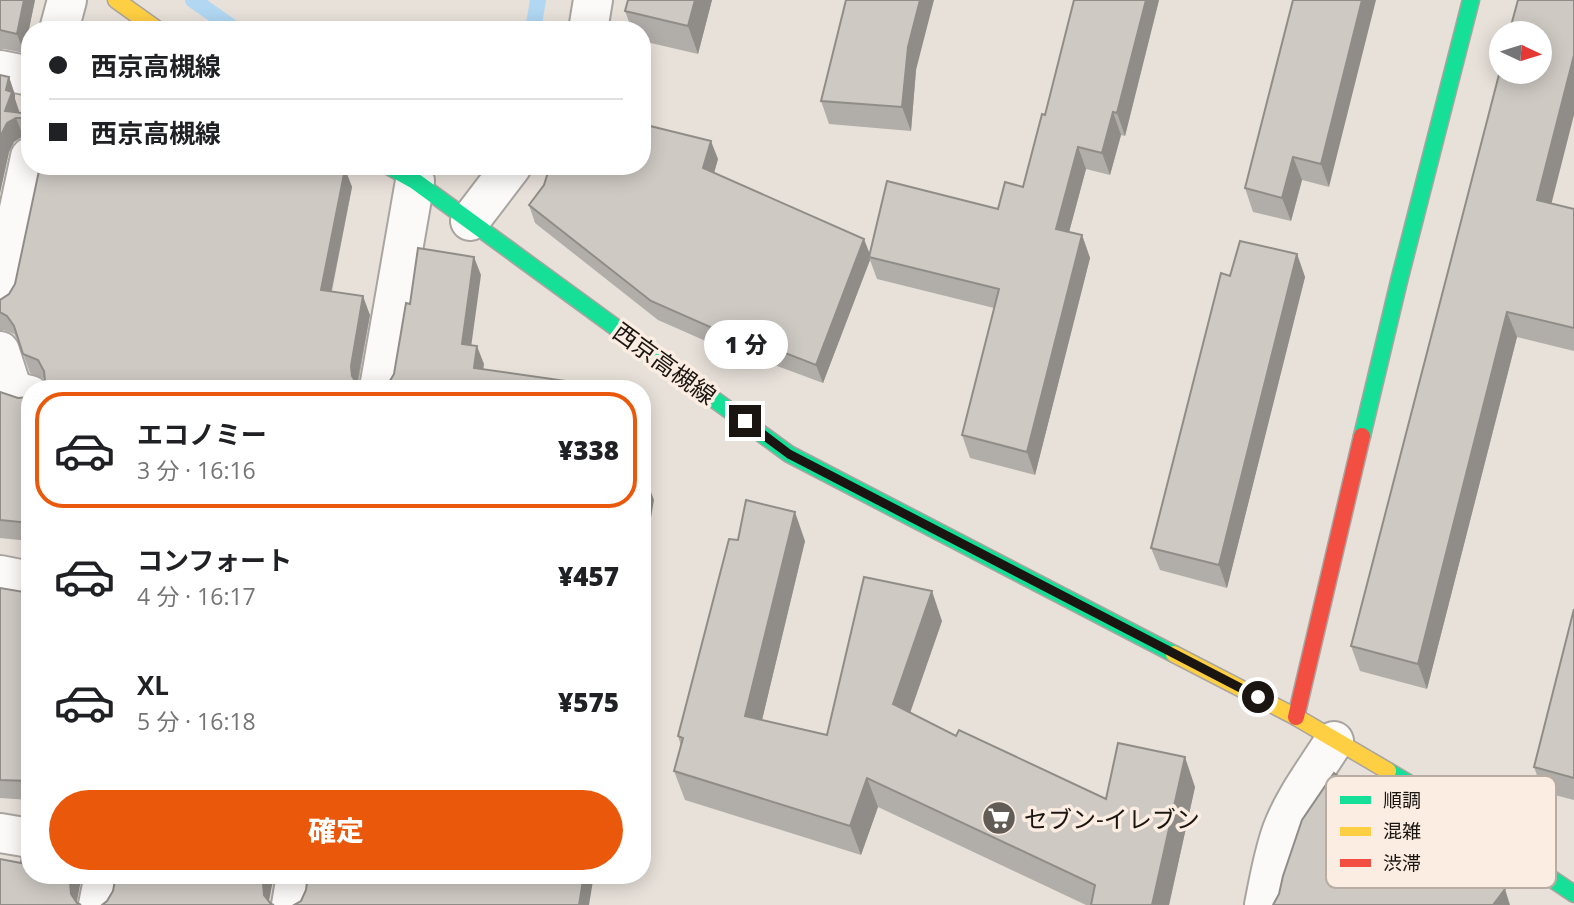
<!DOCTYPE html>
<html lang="ja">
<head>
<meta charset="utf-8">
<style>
	:root { --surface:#fff; --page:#f6f6f6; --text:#202124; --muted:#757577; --line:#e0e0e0; --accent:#ea580c }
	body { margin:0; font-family:"Open Sans","Noto Sans JP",sans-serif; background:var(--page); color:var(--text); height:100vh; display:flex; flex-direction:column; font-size:26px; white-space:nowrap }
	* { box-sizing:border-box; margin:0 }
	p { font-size:23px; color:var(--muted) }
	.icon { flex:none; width:38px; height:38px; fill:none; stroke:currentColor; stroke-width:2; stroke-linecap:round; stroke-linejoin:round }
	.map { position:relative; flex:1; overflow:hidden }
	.details { position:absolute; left:21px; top:380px; width:630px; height:504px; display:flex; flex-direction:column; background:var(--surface); border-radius:28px; box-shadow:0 4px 18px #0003 }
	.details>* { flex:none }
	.guide { position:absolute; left:21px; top:21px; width:630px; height:154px; border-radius:28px; box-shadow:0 4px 18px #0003; display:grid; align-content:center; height:154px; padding:0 28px; background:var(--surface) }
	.needle { width:46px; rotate:94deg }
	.controls { position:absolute; left:1489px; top:21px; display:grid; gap:14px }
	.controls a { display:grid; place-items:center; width:63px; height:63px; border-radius:50%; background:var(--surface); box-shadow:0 4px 18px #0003; font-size:35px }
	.end { position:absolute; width:32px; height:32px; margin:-16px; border:9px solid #1a1511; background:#fff; box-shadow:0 0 0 4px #fff }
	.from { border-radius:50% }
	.bubble { position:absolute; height:49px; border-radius:24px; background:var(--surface); box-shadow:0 4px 18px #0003; font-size:23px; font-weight:800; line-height:49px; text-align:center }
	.guide b { display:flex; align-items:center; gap:24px; height:66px; font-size:26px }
	.guide b+b { border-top:2px solid var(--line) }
	.guide i { width:18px; height:18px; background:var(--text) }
	ul { padding:12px 0 0; list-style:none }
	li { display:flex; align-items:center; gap:21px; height:116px; margin:0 14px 10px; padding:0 14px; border:4px solid transparent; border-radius:28px }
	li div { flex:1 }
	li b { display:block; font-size:26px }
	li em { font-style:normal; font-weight:800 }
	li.selected { border-color:var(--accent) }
	li>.icon { width:63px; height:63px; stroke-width:1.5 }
	.cta { display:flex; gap:14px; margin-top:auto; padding:14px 28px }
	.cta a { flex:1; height:80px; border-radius:42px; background:var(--accent); color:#fff; font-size:28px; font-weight:800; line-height:80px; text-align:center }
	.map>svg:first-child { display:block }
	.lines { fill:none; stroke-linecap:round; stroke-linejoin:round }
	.stream { stroke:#b1d7f3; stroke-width:16 }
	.street-casing { stroke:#a9a49f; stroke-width:42 }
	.fast-casing { stroke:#a9a49f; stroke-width:19 }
	.slow-casing { stroke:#a9a49f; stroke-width:19 }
	.jam-casing { stroke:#a9a49f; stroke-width:19 }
	.street { stroke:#fcfaf9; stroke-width:38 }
	.fast { stroke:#16e098; stroke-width:16 }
	.slow { stroke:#ffcf43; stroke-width:16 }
	.jam { stroke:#f24e42; stroke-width:16 }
	.wall { fill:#b1ada8 }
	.shaded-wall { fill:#908d88 }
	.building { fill:#cec9c3; stroke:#908d88; stroke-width:2 }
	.route { stroke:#1a1511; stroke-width:9 }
	.labels { text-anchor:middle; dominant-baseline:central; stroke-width:7; stroke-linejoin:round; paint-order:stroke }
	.street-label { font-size:24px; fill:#1a1511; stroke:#fbede2 }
	.poi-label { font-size:24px; fill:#1a1511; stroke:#fbede2; text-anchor:start }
	.key { fill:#fbede2; stroke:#b8aca3; stroke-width:2 }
	.key-label { font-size:19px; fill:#1a1511 }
</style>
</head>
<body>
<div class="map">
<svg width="1574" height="905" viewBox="0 0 1574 905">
	<rect width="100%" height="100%" fill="#e8e1da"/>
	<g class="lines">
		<path class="stream" d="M 193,0 L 236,30
			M 533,30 L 538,0"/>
		<g class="street-casing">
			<path id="street" d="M 59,30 L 67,0
				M 588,30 L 593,0
				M 0,70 L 30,76
				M 470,221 L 512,166
				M 0,298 L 30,157
				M 0,351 L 13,391 L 30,395
				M 379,388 L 415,181
				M 0,575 L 30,581
				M 0,833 L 30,838
				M 98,905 L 104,875
				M 291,905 L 296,875
				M 1264,905 C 1269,880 1273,855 1282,830 C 1294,798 1316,770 1334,741"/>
		</g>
		<g class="fast-casing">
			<path id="fast" d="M 388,166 L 415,181 L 789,454 L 1174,654
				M 1362,436 L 1399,281 L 1471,0
				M 1388,771 L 1427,794 L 1574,894"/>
		</g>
		<g class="slow-casing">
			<path id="slow" d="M 116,0 L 158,30
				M 1174,654 L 1296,717 L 1388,771"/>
		</g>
		<g class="jam-casing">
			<path id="jam" d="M 1296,717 L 1362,436"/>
		</g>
		<use href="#street" class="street"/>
		<use href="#fast" class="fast"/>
		<use href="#slow" class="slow"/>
		<use href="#jam" class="jam"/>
	</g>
	<path class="wall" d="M 0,0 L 35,0 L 24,53 L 4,49 L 0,49 Z
		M 628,0 L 712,0 L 698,54 L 642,41 L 642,30 L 632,30 L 625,11 Z
		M 1074,0 L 1159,0 L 1125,136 L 1121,135 L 1110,175 L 1086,169 L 1069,232 L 1082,235 L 1090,258 L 1035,475 L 970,458 L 962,435 L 994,308 L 877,279 L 870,260 L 823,383 L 769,363 L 767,368 L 658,320 L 535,223 L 529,205 L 718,159 L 714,173 L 870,253 L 998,209 L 1023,187 L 1045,115 Z
		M 1293,0 L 1329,187 L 1302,180 L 1291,221 L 1253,212 L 1245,188 Z
		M 916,70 L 911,131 L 829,124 L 821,101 Z
		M 0,75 L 9,77 L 15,95 L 15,99 L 19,111 L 18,113 L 30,114 L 30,136 L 23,136 L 14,142 L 9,152 L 0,193 Z
		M 345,169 L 352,187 L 332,291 L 370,315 L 358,386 L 45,381 L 45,379 L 30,373 L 19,342 L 14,334 L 4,330 L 0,330 L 0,300 Z
		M 1551,204 L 1574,209 L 1574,351 L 1517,337 L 1427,689 L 1360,671 L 1351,646 Z
		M 1297,254 L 1305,277 L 1227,588 L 1160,570 L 1151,548 L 1230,276 Z
		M 0,392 L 18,398 L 30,397 L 30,541 L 0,538 Z
		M 738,540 L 805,541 L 762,720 L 827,735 L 942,621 L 910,713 L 956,736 L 1106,799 L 1195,787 L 1169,905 L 1086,905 L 878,807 L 861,855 L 685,800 L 674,771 L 681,746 L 678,736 Z
		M 0,588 L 30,593 L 30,800 L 0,798 Z
		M 1574,609 L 1574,800 L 1543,792 L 1534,767 Z"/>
	<path class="shaded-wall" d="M 24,0 L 35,0 L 24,53 L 17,34 Z
		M 695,0 L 712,0 L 698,54 L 688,26 Z
		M 920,0 L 934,0 L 916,70 L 911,131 L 902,107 L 908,47 Z
		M 1146,0 L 1159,0 L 1125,136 L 1117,113 Z
		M 1362,0 L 1376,0 L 1329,187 L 1321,164 Z
		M 1574,55 L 1574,115 L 1546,225 L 1537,200 Z
		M 9,77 L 15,95 L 15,99 L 19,111 L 16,118 L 23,136 L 14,142 L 9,152 L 0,193 L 0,143 L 5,111 L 6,90 Z
		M 1113,112 L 1121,135 L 1110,175 L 1102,153 Z
		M 711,141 L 718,159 L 710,187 L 703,168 Z
		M 1078,147 L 1086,169 L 1064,251 L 1056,229 Z
		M 1293,157 L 1302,180 L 1291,221 L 1282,198 Z
		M 345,169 L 352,187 L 328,308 L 321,290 Z
		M 1082,235 L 1090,258 L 1035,475 L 1027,452 Z
		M 864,239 L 871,257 L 869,257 L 870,260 L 823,383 L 816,365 Z
		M 1297,254 L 1305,277 L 1227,588 L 1219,565 Z
		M 474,257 L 481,275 L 469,362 L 462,344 Z
		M 363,296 L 370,315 L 357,384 L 358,388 L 352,376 L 351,366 Z
		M 1507,312 L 1517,337 L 1427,689 L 1418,664 Z
		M 762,344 L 769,363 L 767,368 L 760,349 Z
		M 477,346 L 484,364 L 481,387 L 474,368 Z
		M 647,481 L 654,500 L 642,571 L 642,510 Z
		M 795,512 L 805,541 L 756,745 L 745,716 Z
		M 932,591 L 942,621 L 903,733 L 893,704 Z
		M 1185,757 L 1195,787 L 1169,905 L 1152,905 Z
		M 867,778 L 878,807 L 861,855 L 850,826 Z
		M 71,875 L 82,875 L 77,901 L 77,905 L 71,894 L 70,882 Z
		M 264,875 L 274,875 L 269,901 L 264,895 L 263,883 Z
		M 584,875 L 594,875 L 589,905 L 579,905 Z
		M 1505,889 L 1510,905 L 1493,905 Z"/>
	<path class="building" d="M 0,0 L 24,0 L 17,34 L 0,30 Z
		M 628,0 L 695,0 L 688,26 L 625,11 Z
		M 846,0 L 920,0 L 908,47 L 902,107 L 821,101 Z
		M 1074,0 L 1146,0 L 1117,113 L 1113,112 L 1102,153 L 1078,147 L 1056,229 L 1082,235 L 1027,452 L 962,435 L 999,289 L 869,257 L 887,181 L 998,209 L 1005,182 L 1023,187 L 1042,114 L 1045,115 Z
		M 1293,0 L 1362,0 L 1321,164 L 1293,157 L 1282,198 L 1245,188 Z
		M 1518,0 L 1574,0 L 1574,55 L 1537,200 L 1574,209 L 1574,328 L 1507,312 L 1418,664 L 1351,646 L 1502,63 L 1502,72 L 1540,72 L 1540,33 L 1509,33 Z
		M 0,75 L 9,77 L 6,90 L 12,92 L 5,111 L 30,114 L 30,118 L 16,118 L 7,123 L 2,133 L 0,143 Z
		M 642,124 L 711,141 L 703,168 L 864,239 L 816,365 L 762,344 L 760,349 L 651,301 L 529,205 L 544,185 L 550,166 L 642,166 Z
		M 40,166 L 333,166 L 345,169 L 321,290 L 363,296 L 351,366 L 352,376 L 358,386 L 363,388 L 41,388 L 45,381 L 44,371 L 38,360 L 23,354 L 14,326 L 7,316 L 0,312 L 0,300 L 9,294 L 15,284 Z
		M 1240,241 L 1297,254 L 1219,565 L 1151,548 L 1221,273 L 1230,276 Z
		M 418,248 L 474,257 L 462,344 L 477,346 L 474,368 L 594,385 L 593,388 L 381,388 L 388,384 L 394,374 L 406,303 L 410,304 Z
		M 0,392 L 18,398 L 30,397 L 30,523 L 0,520 Z
		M 642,480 L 647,481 L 642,510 Z
		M 746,500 L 795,512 L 745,716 L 827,735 L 864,577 L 932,591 L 893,704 L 956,736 L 959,730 L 1106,799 L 1118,743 L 1185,757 L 1152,905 L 1091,905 L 1095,885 L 867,778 L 850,826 L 674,771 L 683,738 L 678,736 L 729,539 L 738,540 Z
		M 0,588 L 30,593 L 30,781 L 0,780 Z
		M 1574,609 L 1574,778 L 1534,767 Z
		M 1334,773 L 1433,843 L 1435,840 L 1505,889 L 1493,905 L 1273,905 L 1279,894 L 1283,876 L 1302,820 Z
		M 30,840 L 30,875 L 71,875 L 70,882 L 71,894 L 77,903 L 81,905 L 0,905 L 0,859 L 21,863 L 24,841 Z
		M 116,875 L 264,875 L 263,883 L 264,895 L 271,904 L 274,905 L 102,905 L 107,901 L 113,891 Z
		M 308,875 L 584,875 L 579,905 L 294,905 L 301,901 L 306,890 Z"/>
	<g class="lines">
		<path class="route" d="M 745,421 L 789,454 L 1258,697"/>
	</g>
	<defs>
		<g id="supermarket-disc" transform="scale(1.75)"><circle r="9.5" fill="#625c57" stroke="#fbede2"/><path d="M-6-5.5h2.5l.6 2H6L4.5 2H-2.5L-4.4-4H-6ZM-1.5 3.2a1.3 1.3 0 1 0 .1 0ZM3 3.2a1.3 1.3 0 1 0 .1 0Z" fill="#fff"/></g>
	</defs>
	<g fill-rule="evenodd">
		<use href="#supermarket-disc" x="999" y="818"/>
	</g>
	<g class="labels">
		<g class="street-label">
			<text transform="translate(665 363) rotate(36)">西京高槻線</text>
		</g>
		<g class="poi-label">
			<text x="1024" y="818">セブン-イレブン</text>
		</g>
	</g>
	<rect x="1326" y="776" width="230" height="112" rx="10" class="key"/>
	<rect x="1340" y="796" width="31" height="8" fill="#16e098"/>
	<rect x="1340" y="827" width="31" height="9" fill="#ffcf43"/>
	<rect x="1340" y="859" width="31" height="8" fill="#f24e42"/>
	<g class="key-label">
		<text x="1383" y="807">順調</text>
		<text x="1383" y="838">混雑</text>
		<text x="1383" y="870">渋滞</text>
	</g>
</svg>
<div class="controls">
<a><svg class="needle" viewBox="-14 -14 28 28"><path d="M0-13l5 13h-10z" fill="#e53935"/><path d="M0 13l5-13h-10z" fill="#757577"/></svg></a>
</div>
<i class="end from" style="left:1258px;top:697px"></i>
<i class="end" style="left:745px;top:421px"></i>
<div class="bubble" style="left:704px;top:320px;width:84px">1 分</div>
<div class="guide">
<b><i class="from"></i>西京高槻線</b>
<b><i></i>西京高槻線</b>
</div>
<section class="details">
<ul>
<li class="selected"><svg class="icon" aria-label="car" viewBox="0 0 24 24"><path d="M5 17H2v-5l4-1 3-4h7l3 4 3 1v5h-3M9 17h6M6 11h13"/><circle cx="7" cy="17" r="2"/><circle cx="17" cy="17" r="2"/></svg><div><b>エコノミー</b><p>3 分 · 16:16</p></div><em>¥338</em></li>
<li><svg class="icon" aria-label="car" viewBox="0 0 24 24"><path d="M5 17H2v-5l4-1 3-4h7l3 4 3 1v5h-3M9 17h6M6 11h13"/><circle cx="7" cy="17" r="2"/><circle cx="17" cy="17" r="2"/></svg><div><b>コンフォート</b><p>4 分 · 16:17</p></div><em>¥457</em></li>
<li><svg class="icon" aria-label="car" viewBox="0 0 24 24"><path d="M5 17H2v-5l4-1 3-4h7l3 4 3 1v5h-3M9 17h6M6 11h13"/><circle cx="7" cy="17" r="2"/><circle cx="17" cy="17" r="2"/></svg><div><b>XL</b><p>5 分 · 16:18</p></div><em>¥575</em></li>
</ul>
<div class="cta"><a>確定</a></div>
</section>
</div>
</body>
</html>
